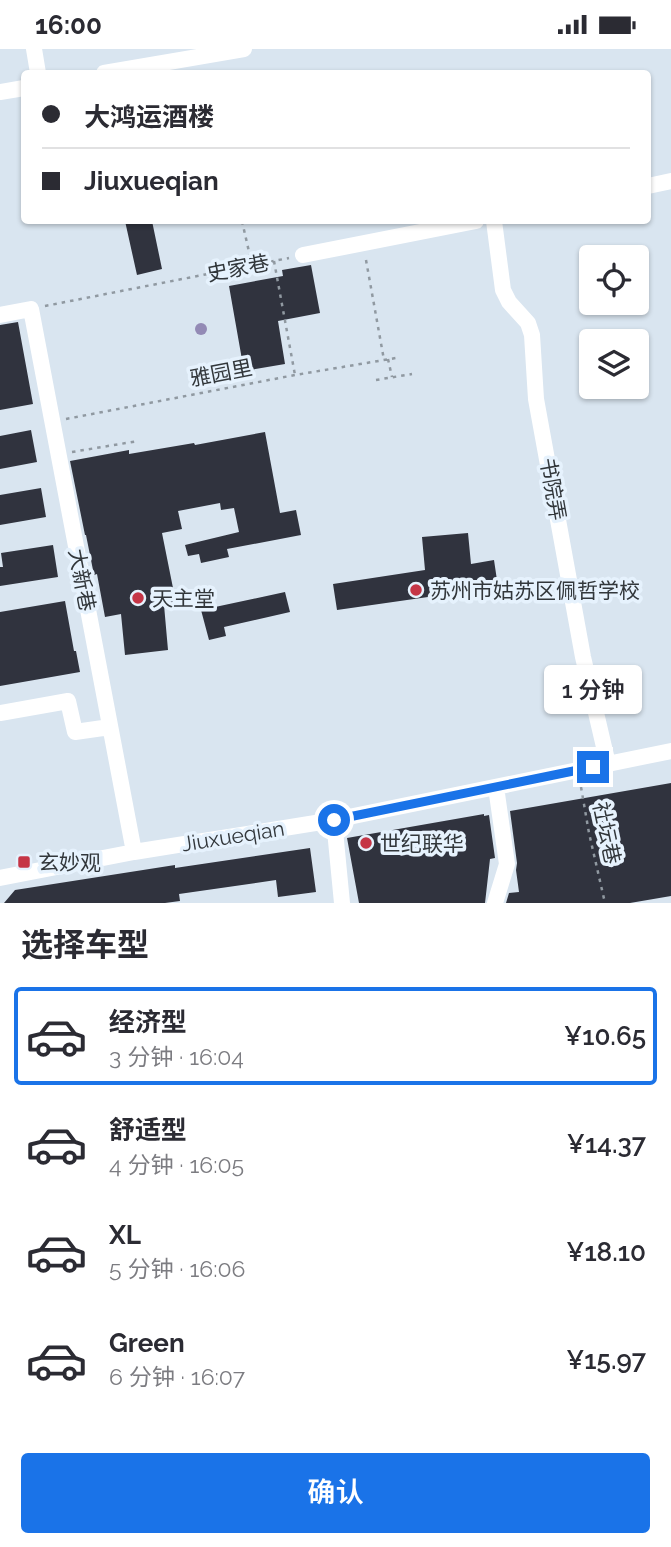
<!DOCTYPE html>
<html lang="zh">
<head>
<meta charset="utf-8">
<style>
	:root { --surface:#fff; --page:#f7f7f7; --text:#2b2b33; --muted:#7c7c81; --line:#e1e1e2; --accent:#1a73e8 }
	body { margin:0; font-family:Raleway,"Noto Sans SC",sans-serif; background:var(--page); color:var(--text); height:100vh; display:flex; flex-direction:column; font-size:26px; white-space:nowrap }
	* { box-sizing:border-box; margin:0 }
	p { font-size:23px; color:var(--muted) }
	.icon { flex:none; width:38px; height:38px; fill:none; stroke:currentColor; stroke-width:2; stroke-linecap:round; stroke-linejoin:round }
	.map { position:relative; height:854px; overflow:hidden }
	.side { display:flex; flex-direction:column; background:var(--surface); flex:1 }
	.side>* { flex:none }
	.hud { position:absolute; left:21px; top:21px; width:630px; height:154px; border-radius:7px; box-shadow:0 2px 5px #0004; display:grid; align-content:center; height:154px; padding:0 21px; background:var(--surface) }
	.tools { position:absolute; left:579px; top:196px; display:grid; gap:14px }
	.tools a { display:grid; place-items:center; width:70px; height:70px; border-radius:7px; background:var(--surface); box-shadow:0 2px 5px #0004; font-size:35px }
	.end { position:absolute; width:32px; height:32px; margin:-16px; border:9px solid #1a73e8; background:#fff; box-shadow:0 0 0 4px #fff }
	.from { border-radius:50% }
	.bubble { position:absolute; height:49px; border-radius:7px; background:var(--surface); box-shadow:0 2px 5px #0004; font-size:23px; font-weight:600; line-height:49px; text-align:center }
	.hud b { display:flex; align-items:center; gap:24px; height:66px; font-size:26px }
	.hud b+b { border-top:2px solid var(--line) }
	.hud i { width:18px; height:18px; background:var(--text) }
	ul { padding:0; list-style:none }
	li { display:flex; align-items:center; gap:21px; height:98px; margin:0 14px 10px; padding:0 7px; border:4px solid transparent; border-radius:7px }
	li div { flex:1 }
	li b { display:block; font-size:26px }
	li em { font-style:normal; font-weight:600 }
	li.active { border-color:var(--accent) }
	li>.icon { width:63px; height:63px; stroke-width:1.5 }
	h2 { padding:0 21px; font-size:32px; line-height:84px }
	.cta { display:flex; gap:14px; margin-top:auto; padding:14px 21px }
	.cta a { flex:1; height:80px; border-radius:7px; background:var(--accent); color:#fff; font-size:28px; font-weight:600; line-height:80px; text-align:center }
	.status { display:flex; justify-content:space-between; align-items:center; height:49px; padding:0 35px; background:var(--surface); direction:ltr }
	.status svg { height:19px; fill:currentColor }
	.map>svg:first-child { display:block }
	.building { fill:#30333e }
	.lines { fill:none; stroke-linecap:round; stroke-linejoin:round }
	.path { stroke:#9099a1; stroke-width:2.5; stroke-dasharray:3.5 5; stroke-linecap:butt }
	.minor { stroke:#fff; stroke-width:16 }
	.tree { fill:#938ab5 }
	.route { stroke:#1a73e8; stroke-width:9 }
	.poi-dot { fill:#c53546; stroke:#e6f2fd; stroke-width:2.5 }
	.labels { text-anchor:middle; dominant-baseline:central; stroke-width:7; stroke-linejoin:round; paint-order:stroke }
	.street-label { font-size:21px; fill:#32373b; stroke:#e6f2fd }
	.poi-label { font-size:21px; fill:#32373b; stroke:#e6f2fd; text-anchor:start }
</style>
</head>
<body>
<div class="status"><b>16:00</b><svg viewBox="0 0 49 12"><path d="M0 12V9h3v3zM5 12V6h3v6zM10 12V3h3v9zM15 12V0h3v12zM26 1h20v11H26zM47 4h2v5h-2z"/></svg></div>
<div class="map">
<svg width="671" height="854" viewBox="0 0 671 854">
	<rect width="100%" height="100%" fill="#d9e5f0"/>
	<path class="building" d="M 125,172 L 152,172 L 162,220 L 137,226 Z
		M 311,216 L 320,264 L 278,272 L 285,315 L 244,322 L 229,237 L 283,227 L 282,221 Z
		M 18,273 L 33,355 L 0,361 L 0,276 Z
		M 31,381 L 37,413 L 0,420 L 0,387 Z
		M 265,383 L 280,464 L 296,461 L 301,486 L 227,500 L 229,508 L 201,514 L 199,505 L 188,507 L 185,496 L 239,483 L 234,459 L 221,461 L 220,454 L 178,462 L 182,480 L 162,484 L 176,554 L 164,556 L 168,601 L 125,606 L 121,565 L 105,568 L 97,525 L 94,526 L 86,486 L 85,486 L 70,412 L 129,401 L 129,405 L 194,394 L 195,396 Z
		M 41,439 L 46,468 L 0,476 L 0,446 Z
		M 468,484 L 471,515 L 494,511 L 498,538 L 337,561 L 333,535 L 425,521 L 422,488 Z
		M 53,496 L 58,528 L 0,537 L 0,518 L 3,518 L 1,504 Z
		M 285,543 L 290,563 L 224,578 L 226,587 L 209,591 L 201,561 Z
		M 65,552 L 74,602 L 76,602 L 80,623 L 0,637 L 0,563 Z
		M 671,734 L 671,847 L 630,854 L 506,854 L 509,844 L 519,843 L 516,821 L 517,814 L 510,762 Z
		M 484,765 L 484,767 L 489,766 L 495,809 L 490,810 L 485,854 L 359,854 L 347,789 Z
		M 310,799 L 316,843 L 278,848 L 276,831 L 179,845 L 180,852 L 165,854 L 4,854 L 15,841 L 175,816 L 175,819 Z"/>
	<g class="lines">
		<path class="path" d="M 242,172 L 252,216
			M 366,211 L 384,311
			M 274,212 L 295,326
			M 45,257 L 289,209
			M 388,310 L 392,328
			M 376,331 L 412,325
			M 66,370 L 295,326 L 396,309
			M 72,403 L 138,392
			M 581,738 L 589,784 L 605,854"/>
		<path class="minor" d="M 34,0 L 38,24
			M 104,24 L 244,0
			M 0,43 L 24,39
			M 648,137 L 671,132
			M 494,172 L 503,241 L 509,253 L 528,274 L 532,286 L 536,350 L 583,608 L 608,715
			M 303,206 L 476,172
			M 0,266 L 31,260 L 134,803
			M 0,664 L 68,652 L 75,683 L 110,678
			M 334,771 L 342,854
			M 0,829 L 134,803 L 334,771 L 671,702
			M 495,854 L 507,815 L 496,738"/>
	</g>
	<circle class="tree" cx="201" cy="280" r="6"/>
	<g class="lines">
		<path class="route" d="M 334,771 L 593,718"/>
	</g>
	<g class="poi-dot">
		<circle cx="416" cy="541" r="7"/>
		<circle cx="138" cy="549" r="7"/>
		<circle cx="366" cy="794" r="7"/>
		<rect x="17" y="806" width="14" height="14" rx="3.5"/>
	</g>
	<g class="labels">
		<g class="street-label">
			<text transform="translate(238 219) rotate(-11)">史家巷</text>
			<text transform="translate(221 324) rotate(-11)">雅园里</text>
			<text transform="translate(553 440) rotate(80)">书院弄</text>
			<text transform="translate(82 531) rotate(79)">大新巷</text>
			<text transform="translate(607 784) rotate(78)">社坛巷</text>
			<text transform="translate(233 787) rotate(-9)">Jiuxueqian</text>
		</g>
		<g class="poi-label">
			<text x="430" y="541">苏州市姑苏区佩哲学校</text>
			<text x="152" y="549">天主堂</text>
			<text x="380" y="794">世纪联华</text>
			<text x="38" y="813">玄妙观</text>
		</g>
	</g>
</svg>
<div class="tools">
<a><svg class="icon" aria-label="locate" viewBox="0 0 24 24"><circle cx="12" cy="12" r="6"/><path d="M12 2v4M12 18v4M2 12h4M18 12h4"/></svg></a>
<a><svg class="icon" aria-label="layers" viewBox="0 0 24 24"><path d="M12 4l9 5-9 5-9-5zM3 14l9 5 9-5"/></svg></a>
</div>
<i class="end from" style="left:334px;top:771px"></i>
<i class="end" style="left:593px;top:718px"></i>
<div class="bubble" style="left:544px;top:616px;width:98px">1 分钟</div>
<div class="hud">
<b><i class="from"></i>大鸿运酒楼</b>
<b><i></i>Jiuxueqian</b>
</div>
</div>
<section class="side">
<h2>选择车型</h2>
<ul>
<li class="active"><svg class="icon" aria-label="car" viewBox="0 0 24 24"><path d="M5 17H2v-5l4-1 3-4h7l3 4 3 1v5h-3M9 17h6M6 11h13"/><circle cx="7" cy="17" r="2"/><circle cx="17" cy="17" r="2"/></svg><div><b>经济型</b><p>3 分钟 · 16:04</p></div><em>¥10.65</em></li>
<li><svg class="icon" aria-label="car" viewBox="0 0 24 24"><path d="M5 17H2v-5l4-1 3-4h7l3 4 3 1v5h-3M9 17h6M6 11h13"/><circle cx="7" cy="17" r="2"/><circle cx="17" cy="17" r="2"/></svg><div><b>舒适型</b><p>4 分钟 · 16:05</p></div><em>¥14.37</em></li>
<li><svg class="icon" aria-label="car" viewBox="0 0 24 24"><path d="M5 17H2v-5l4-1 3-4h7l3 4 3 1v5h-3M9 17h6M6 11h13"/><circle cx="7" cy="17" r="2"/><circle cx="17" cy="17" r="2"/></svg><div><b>XL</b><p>5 分钟 · 16:06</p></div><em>¥18.10</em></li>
<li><svg class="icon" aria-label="car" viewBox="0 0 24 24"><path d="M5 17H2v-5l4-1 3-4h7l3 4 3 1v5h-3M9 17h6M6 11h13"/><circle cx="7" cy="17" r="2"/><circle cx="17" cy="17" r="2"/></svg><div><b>Green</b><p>6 分钟 · 16:07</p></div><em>¥15.97</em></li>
</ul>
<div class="cta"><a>确认</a></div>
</section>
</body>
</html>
